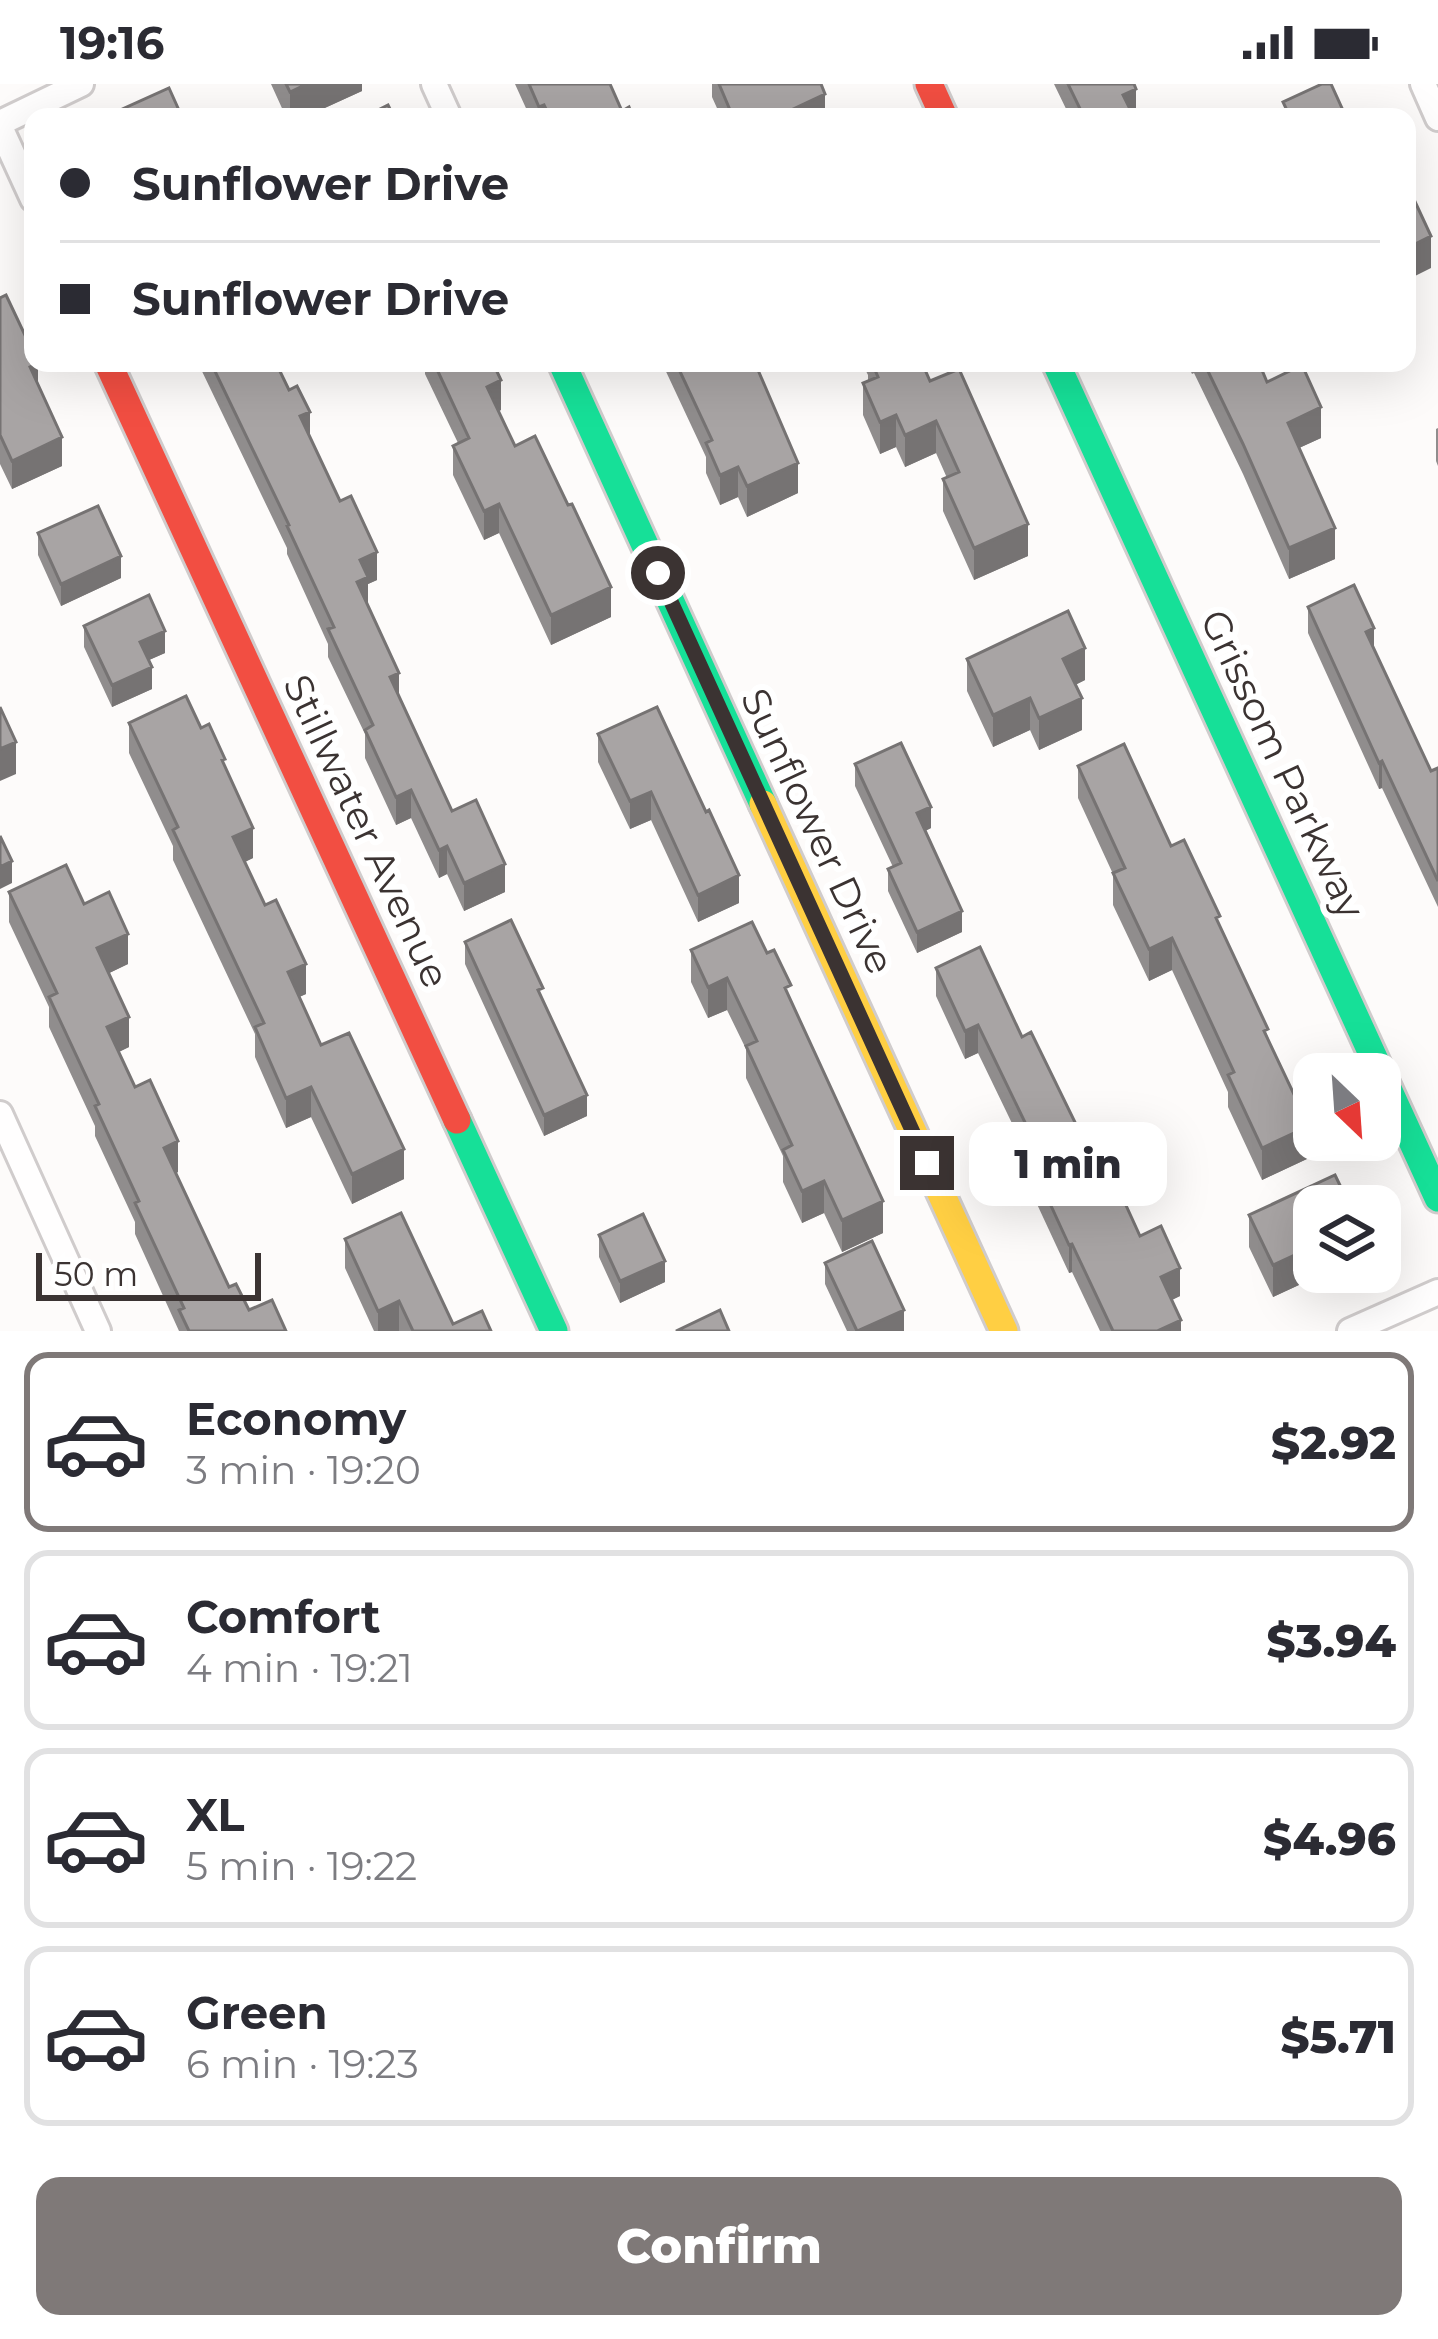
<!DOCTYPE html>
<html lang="en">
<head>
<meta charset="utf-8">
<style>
	:root { --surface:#fff; --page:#f2f2f3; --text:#2b2b33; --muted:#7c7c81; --line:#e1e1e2; --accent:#7f7978 }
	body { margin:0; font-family:Montserrat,sans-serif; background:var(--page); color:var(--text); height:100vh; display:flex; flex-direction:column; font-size:45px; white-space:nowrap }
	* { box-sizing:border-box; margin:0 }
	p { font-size:39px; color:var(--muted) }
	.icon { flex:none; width:66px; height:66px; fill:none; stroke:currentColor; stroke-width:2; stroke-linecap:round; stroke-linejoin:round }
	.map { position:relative; height:1247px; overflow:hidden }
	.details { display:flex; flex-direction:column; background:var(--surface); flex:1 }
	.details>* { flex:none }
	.banner { position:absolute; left:24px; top:24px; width:1392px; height:264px; border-radius:24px; box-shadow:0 12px 48px #0002; display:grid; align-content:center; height:264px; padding:0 36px; background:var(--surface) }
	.needle { width:78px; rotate:155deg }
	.buttons { position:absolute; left:1293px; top:969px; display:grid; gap:24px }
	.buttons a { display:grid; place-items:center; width:108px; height:108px; border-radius:24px; background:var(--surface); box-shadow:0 12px 48px #0002; font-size:60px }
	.scale { position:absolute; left:36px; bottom:30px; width:225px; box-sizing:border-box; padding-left:12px; border:6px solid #3b3332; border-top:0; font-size:33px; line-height:42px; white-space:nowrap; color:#3b3332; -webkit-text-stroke:9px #fff; paint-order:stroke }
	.end { position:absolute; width:54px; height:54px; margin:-27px; border:15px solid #3b3332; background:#fff; box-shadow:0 0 0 6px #fff }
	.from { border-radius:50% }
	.bubble { position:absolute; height:84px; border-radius:24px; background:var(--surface); box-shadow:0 12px 48px #0002; font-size:39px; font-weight:800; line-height:84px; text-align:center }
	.banner b { display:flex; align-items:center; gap:42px; height:114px; font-size:45px }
	.banner b+b { border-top:3px solid var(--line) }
	.banner i { width:30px; height:30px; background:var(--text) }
	ul { padding:21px 0 0; list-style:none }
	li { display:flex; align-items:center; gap:36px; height:180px; margin:0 24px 18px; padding:0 12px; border:6px solid var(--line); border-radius:24px }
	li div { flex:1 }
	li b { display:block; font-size:45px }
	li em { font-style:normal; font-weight:800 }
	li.current { border-color:var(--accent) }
	li>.icon { width:108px; height:108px; stroke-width:1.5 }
	.action { display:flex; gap:24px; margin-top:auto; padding:24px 36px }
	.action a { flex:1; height:138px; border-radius:24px; background:var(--accent); color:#fff; font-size:48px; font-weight:800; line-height:138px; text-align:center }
	.status { display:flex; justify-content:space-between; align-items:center; height:84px; padding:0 60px; background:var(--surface); direction:ltr }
	.status svg { height:33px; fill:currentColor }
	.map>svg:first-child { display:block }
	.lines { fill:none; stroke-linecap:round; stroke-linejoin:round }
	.street-casing { stroke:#d0cccc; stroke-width:30 }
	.fast-casing { stroke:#d0cccc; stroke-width:33 }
	.slow-casing { stroke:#d0cccc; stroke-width:33 }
	.jam-casing { stroke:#d0cccc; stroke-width:33 }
	.street { stroke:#fffefe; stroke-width:24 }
	.fast { stroke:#16e098; stroke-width:27 }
	.slow { stroke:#ffcf43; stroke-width:27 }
	.jam { stroke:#f24e42; stroke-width:27 }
	.wall { fill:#908d8d }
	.shaded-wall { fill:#767373 }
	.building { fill:#a8a4a4; stroke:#767373; stroke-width:3 }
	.route { stroke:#3b3332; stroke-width:15 }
	.labels { text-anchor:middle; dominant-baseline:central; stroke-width:12; stroke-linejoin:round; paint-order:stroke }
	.street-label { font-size:39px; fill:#3b3332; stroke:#fff }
</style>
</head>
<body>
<div class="status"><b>19:16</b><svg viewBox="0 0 49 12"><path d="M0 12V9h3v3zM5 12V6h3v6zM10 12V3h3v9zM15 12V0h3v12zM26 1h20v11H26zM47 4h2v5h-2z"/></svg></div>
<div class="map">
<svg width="1438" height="1247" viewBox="0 0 1438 1247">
	<rect width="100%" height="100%" fill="#fdfbfa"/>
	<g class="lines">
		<g class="street-casing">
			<path id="street" d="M 434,0 L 449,33
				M 1423,0 L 1438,34
				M 0,39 L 81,0
				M 0,43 L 33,115
				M 0,1030 L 98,1247
				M 1350,1247 L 1438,1208"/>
		</g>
		<g class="fast-casing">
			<path id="fast" d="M 562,279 L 763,720
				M 1056,279 L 1438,1114
				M 457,1036 L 554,1247"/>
		</g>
		<g class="slow-casing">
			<path id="slow" d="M 763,720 L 1004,1247"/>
		</g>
		<g class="jam-casing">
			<path id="jam" d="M 929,0 L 944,33
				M 108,279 L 457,1036"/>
		</g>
		<use href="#street" class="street"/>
		<use href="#fast" class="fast"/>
		<use href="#slow" class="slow"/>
		<use href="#jam" class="jam"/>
	</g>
	<path class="wall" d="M 271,0 L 362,0 L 362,7 L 305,33 L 286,33 Z
		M 515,0 L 610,0 L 622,27 L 633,33 L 530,33 Z
		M 712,0 L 821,0 L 825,33 L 721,33 L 712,13 Z
		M 1054,0 L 1134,0 L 1136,33 L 1070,33 Z
		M 0,214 L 38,301 L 62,382 L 12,405 L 0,380 Z
		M 198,279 L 276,279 L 377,496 L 368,500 L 367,521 L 399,612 L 452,727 L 505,808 L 464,827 L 447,790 L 439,794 L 411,734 L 396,741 L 365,674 L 365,650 L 328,573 L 328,560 L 287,470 L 287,464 Z
		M 425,279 L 493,279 L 501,326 L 499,327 L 515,362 L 611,533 L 551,561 L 499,449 L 484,456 L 453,391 L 453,362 L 458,359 L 425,290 Z
		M 662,279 L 755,279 L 798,409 L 747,433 L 738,413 L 720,421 L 706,389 L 706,373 Z
		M 862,279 L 922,279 L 930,297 L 1028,472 L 974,496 L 943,427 L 943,395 L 947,394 L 936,369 L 905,383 L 896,363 L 880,370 L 863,331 L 863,299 L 868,298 L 868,291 Z
		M 1187,279 L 1259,279 L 1267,298 L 1321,354 L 1299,364 L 1335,475 L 1289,495 L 1243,390 L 1194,289 L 1192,290 Z
		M 1438,344 L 1438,382 L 1436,377 L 1436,345 Z
		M 38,449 L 121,494 L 61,522 L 38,471 Z
		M 1308,523 L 1374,564 L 1431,687 L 1438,684 L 1438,823 L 1382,704 L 1379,705 L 1308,549 Z
		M 84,542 L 165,569 L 149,576 L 152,605 L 112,623 L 84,563 Z
		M 967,575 L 1085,596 L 1075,601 L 1082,646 L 1039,666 L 1030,646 L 993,663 L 967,607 Z
		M 657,623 L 739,819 L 698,838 L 651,736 L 630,745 L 598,678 L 598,650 Z
		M 129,639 L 201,644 L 225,683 L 253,774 L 244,778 L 306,910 L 299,913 L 321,961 L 404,1095 L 352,1120 L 311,1033 L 286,1044 L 255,973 L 255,950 L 173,776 L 173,762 L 129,669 Z
		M 855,680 L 931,744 L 925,747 L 962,848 L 917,869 L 888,807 L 888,785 L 893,783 L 855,702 Z
		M 1078,682 L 1171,762 L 1220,842 L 1268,953 L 1309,1074 L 1262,1096 L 1228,1023 L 1228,1008 L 1172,886 L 1149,897 L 1113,821 L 1113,790 L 1078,714 Z
		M 9,808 L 84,820 L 128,880 L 109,889 L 129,963 L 118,968 L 178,1088 L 176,1089 L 229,1203 L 249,1226 L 286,1247 L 179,1247 L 135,1150 L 135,1138 L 95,1052 L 95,1042 L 49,943 L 49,923 L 9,838 Z
		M 465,858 L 587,1032 L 544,1052 L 465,880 Z
		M 691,866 L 791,918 L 883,1149 L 842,1168 L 824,1129 L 802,1139 L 783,1098 L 783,1072 L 746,994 L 746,965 L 727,926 L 708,934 L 691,898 Z
		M 936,884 L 1022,953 L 1140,1152 L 1180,1212 L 1172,1216 L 1181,1247 L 1100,1247 L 1072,1188 L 1069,1189 L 1036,1118 L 1036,1089 L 978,969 L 965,975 L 936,912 Z
		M 1249,1131 L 1314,1188 L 1327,1188 L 1273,1213 L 1249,1163 Z
		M 599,1151 L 665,1198 L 620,1219 L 599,1173 Z
		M 345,1155 L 453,1240 L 491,1247 L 374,1247 L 345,1184 Z
		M 825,1179 L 904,1247 L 847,1247 L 825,1200 Z"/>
	<path class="shaded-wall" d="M 307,0 L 362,0 L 362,7 L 305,33 L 290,33 L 290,8 Z
		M 1136,5 L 1136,33 L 1123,33 L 1123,11 Z
		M 825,10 L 825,33 L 776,33 Z
		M 544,21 L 544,33 L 539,33 L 539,23 Z
		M 1431,152 L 1431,184 L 1407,196 L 1407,164 Z
		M 38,279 L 38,307 L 30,283 Z
		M 501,296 L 501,326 L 487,332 L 487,303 Z
		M 1321,323 L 1321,354 L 1288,369 L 1288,339 Z
		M 310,328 L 310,355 L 300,332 Z
		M 896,331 L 896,363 L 880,370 L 880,338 Z
		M 936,337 L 936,369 L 905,383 L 905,351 Z
		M 62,353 L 62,382 L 12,405 L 12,377 Z
		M 798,379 L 798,409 L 747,433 L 747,402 Z
		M 738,383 L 738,413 L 720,421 L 720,391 Z
		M 499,420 L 499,449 L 484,456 L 484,427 Z
		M 1028,440 L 1028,472 L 974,496 L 974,464 Z
		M 1335,444 L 1335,475 L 1289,495 L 1289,464 Z
		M 377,468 L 377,496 L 368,500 L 368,521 L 357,526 L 357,498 L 360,476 Z
		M 121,472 L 121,494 L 61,522 L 61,500 Z
		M 611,503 L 611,533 L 551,561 L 551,531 Z
		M 1374,544 L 1374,570 L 1366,548 Z
		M 165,547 L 165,569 L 140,580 L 140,558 Z
		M 1085,564 L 1085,596 L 1063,607 L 1063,575 Z
		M 152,583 L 152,605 L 112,623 L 112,601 Z
		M 399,589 L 399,617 L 390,593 Z
		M 1030,614 L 1030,646 L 993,663 L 993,631 Z
		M 1082,614 L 1082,646 L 1039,666 L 1039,634 Z
		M 16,658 L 16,690 L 0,697 L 0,665 Z
		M 1382,677 L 1382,704 L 1379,705 L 1379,679 Z
		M 411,706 L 411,734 L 396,741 L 396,713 Z
		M 651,708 L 651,736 L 630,745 L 630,717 Z
		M 931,723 L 931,744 L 917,751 L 917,729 Z
		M 253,744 L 253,774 L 233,784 L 233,753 Z
		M 447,762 L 447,790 L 439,794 L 439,766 Z
		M 12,777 L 12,799 L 0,805 L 0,783 Z
		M 505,780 L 505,808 L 464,827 L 464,799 Z
		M 739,791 L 739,819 L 698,838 L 698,811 Z
		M 962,827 L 962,848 L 917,869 L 917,848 Z
		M 128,850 L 128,880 L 97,895 L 97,864 Z
		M 1172,854 L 1172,886 L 1149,897 L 1149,865 Z
		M 306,880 L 306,910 L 288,918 L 288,888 Z
		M 727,894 L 727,926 L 708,934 L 708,903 Z
		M 129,933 L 129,963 L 107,974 L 107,943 Z
		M 978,941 L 978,969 L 965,975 L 965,947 Z
		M 311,1003 L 311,1033 L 286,1044 L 286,1014 Z
		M 587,1011 L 587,1032 L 544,1052 L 544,1031 Z
		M 1309,1042 L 1309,1074 L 1262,1096 L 1262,1064 Z
		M 178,1057 L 178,1088 L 164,1094 L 164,1064 Z
		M 404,1065 L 404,1095 L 352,1120 L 352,1090 Z
		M 824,1097 L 824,1129 L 802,1139 L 802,1107 Z
		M 883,1117 L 883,1149 L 842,1168 L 842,1136 Z
		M 1072,1160 L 1072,1188 L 1069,1189 L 1069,1161 Z
		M 1314,1162 L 1314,1188 L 1327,1188 L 1273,1213 L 1273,1181 Z
		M 665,1177 L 665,1198 L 620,1219 L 620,1197 Z
		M 1180,1184 L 1180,1212 L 1161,1221 L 1161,1193 Z
		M 399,1217 L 399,1247 L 378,1247 L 378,1227 Z
		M 904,1226 L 904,1247 L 858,1247 Z
		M 1181,1236 L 1181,1247 L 1157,1247 Z"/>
	<path class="building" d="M 286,0 L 307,0 L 290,8 Z
		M 529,0 L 610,0 L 622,27 L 629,23 L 633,33 L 550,33 L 544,21 L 539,23 Z
		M 719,0 L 821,0 L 825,10 L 776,33 L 733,33 Z
		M 1068,0 L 1134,0 L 1136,5 L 1123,11 L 1134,33 L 1084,33 Z
		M 1322,0 L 1331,0 L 1346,33 L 1290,33 L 1283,18 Z
		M 169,4 L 182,33 L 108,33 L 107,32 Z
		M 388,21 L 394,33 L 364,33 Z
		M 1411,109 L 1431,152 L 1407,164 L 1407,111 Z
		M 6,211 L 33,268 L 33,279 L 38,279 L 30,283 L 62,353 L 12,377 L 0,351 L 0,214 Z
		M 211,279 L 276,279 L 289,306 L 297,302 L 310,328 L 300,332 L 340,417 L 351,412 L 377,468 L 360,476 L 368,493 L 357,498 L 399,589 L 390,593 L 452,727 L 476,716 L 505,780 L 464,799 L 447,762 L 439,766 L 411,706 L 396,713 L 365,646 L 373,641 L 328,545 L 334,543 L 287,442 L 289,441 Z
		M 434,279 L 493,279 L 501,296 L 487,303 L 515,362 L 535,352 L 568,421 L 572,420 L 611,503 L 551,531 L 499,420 L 484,427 L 453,362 L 469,354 Z
		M 676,279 L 755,279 L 798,379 L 747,402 L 738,383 L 720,391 L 706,359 L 712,356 Z
		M 872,279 L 922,279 L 930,297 L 959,285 L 1028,440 L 974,464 L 943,395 L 959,388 L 936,337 L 905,351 L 896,331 L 880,338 L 863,299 L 878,293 Z
		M 1204,279 L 1259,279 L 1267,298 L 1302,281 L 1321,323 L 1288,339 L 1335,444 L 1289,464 L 1243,360 Z
		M 98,422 L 121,472 L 61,500 L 38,449 Z
		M 1354,501 L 1374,544 L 1366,548 L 1431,687 L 1438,684 L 1438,797 L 1382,677 L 1379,679 L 1308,523 Z
		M 149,511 L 165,547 L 140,558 L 152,583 L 112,601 L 84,542 Z
		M 1068,527 L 1085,564 L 1063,575 L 1082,614 L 1039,634 L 1030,614 L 993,631 L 967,575 Z
		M 186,612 L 201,644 L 209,640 L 225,675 L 222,676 L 253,744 L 233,753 L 265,821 L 276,816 L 306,880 L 288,888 L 321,961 L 349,949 L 404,1065 L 352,1090 L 311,1003 L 286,1014 L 255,943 L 264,939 L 173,746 L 178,743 L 129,639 Z
		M 0,623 L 16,658 L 0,665 Z
		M 657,623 L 706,728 L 709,726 L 739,791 L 698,811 L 651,708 L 630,717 L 598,650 Z
		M 901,659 L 931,723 L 917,729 L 962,827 L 917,848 L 888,785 L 901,779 L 855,680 Z
		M 1124,660 L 1171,762 L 1184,756 L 1220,832 L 1216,834 L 1268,945 L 1264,947 L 1309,1042 L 1262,1064 L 1228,991 L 1234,988 L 1172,854 L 1149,865 L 1113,789 L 1125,784 L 1078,682 Z
		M 0,752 L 12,777 L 0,783 Z
		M 66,781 L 84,820 L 109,808 L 128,850 L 97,864 L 129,933 L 107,943 L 135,1003 L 150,996 L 178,1057 L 164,1064 L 229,1203 L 236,1200 L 249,1226 L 272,1216 L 286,1247 L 189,1247 L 179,1226 L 184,1224 L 135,1119 L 139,1117 L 95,1022 L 99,1020 L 49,913 L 57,909 L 9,808 Z
		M 511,836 L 543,904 L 538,906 L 587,1011 L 544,1031 L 465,858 Z
		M 752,838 L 767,869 L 774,866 L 791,901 L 785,904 L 883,1117 L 842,1136 L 824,1097 L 802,1107 L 783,1066 L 792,1061 L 746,962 L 757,957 L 727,894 L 708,903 L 691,866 Z
		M 980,863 L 1022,953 L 1031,948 L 1088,1065 L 1098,1060 L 1140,1152 L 1161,1142 L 1180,1184 L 1161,1193 L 1181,1236 L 1157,1247 L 1113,1247 L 1072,1160 L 1069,1161 L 1036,1089 L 1047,1084 L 978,941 L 965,947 L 936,884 Z
		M 1335,1091 L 1350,1122 L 1314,1122 L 1314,1162 L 1273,1181 L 1249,1131 Z
		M 401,1129 L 453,1240 L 482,1227 L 491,1247 L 413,1247 L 399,1217 L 378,1227 L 345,1155 Z
		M 643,1130 L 665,1177 L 620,1197 L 599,1151 Z
		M 872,1157 L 904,1226 L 857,1247 L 825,1179 Z
		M 720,1226 L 729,1247 L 676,1247 Z"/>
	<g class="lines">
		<path class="route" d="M 658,489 L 927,1079"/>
	</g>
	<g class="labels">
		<g class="street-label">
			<text transform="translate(1283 680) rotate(65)">Grissom Parkway</text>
			<text transform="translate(367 747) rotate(65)">Stillwater Avenue</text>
			<text transform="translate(818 747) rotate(65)">Sunflower Drive</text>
		</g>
	</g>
</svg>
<div class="buttons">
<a><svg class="needle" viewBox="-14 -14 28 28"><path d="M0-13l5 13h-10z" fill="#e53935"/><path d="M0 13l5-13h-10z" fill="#7c7c81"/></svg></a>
<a><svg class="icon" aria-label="layers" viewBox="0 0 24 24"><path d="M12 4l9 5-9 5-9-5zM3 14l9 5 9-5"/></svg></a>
</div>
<div class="scale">50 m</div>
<i class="end from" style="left:658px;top:489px"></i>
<i class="end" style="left:927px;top:1079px"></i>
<div class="bubble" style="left:969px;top:1038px;width:198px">1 min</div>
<div class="banner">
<b><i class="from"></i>Sunflower Drive</b>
<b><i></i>Sunflower Drive</b>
</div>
</div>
<section class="details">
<ul>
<li class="current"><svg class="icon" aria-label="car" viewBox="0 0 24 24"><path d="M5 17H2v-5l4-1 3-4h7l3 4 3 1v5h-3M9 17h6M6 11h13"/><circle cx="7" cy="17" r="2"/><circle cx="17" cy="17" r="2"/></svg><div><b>Economy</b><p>3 min · 19:20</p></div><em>$2.92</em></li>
<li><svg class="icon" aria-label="car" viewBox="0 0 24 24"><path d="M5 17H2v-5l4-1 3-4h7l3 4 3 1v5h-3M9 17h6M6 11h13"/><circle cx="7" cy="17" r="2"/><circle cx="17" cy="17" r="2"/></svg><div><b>Comfort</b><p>4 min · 19:21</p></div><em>$3.94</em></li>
<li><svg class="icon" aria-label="car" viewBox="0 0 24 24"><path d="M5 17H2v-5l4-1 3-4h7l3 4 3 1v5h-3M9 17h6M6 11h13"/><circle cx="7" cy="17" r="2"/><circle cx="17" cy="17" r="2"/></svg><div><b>XL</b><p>5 min · 19:22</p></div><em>$4.96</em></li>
<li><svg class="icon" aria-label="car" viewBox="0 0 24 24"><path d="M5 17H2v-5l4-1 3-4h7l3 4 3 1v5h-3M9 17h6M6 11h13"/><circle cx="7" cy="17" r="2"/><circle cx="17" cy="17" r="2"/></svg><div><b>Green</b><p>6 min · 19:23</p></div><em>$5.71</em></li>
</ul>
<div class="action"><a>Confirm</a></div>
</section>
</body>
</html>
